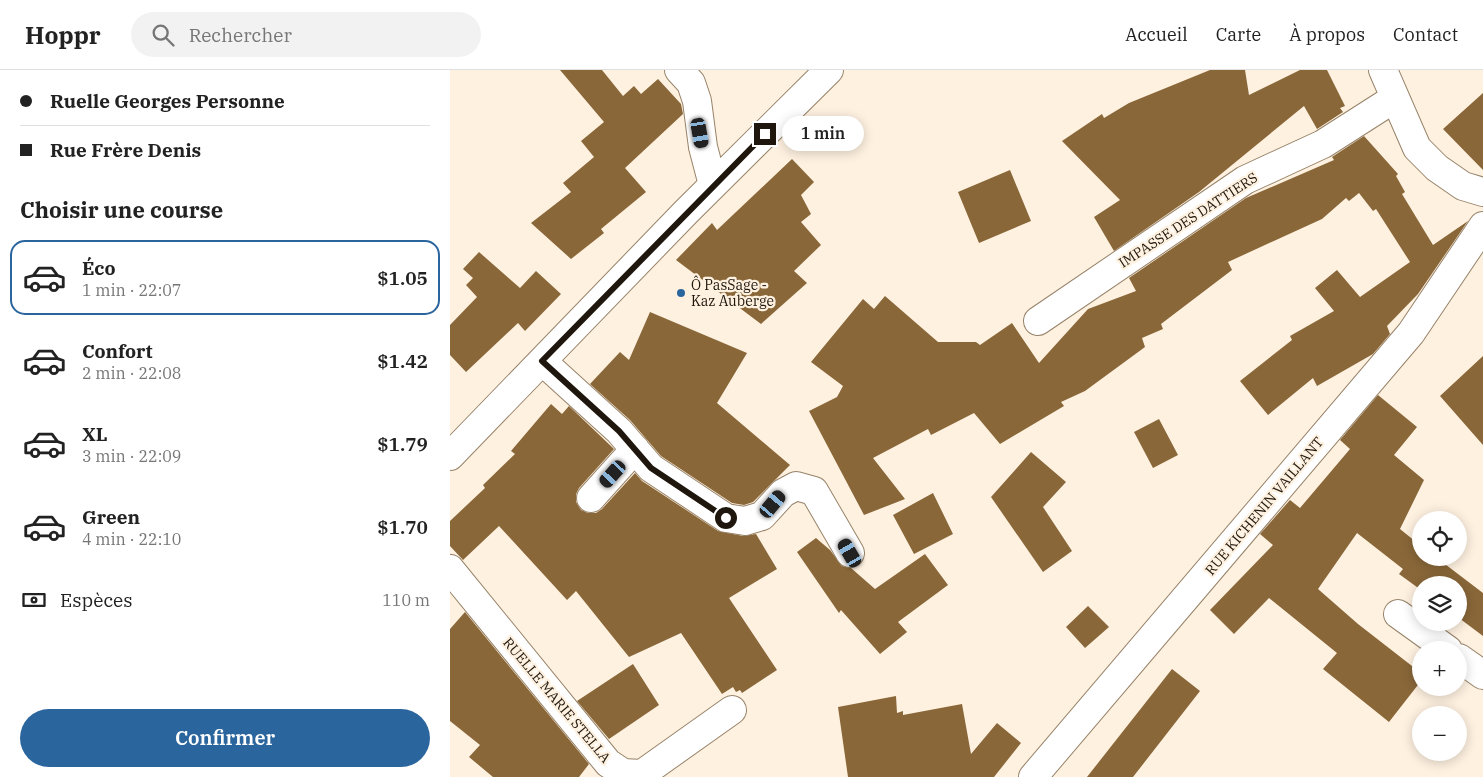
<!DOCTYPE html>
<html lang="fr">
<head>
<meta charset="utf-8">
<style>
	:root { --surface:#fff; --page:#f2f2f2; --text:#222; --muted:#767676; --line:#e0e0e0; --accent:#2b659d }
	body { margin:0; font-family:"IBM Plex Serif",serif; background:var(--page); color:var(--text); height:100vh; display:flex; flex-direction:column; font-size:19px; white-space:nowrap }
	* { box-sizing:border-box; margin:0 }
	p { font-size:16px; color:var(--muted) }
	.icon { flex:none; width:28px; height:28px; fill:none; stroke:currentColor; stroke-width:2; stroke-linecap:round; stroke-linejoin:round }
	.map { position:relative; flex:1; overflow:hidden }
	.drawer { display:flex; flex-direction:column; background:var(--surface); width:450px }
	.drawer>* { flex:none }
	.top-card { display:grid; align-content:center; height:110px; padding:0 20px; background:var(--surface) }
	.fabs { position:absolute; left:962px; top:441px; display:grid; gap:10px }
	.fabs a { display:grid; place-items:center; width:55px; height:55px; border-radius:50%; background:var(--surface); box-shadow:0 2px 12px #0003; font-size:25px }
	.end { position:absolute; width:22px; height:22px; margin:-11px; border:6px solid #1f170d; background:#fff; box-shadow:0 0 0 2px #fff }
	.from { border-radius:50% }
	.bubble { position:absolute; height:35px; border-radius:18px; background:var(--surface); box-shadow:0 2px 12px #0003; font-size:16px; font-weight:600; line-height:35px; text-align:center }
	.car { position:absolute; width:15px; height:30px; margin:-15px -8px; border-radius:6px; box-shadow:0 0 4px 1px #0007; background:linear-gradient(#222 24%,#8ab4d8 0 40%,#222 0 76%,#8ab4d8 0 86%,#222 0) }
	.top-card b { display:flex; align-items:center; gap:18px; height:48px; font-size:19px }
	.top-card b+b { border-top:1px solid var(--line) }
	.top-card i { width:12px; height:12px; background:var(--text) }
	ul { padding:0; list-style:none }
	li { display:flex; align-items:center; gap:15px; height:75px; margin:0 10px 8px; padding:0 10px; border:2px solid transparent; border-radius:15px }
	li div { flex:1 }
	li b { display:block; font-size:19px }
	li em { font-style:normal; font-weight:600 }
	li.current { border-color:var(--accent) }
	li>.icon { width:45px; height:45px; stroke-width:1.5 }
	h2 { padding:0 20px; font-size:22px; line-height:60px }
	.pay { display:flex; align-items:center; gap:12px; height:55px; padding:0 20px; font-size:19px }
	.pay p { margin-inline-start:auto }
	.cta { display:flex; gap:10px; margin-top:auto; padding:10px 20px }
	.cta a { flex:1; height:58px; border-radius:30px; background:var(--accent); color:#fff; font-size:20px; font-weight:600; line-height:58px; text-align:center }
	header { display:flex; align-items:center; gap:30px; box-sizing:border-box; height:70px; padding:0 25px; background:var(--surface); border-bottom:1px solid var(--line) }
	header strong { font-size:24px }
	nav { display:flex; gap:28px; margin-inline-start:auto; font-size:18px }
	.search { width:350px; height:45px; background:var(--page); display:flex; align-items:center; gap:12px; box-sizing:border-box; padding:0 18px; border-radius:28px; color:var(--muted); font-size:19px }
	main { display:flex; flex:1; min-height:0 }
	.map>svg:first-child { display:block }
	.building { fill:#896739 }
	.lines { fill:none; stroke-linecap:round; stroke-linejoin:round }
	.street-casing { stroke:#978369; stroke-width:30 }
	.street { stroke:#fff; stroke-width:28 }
	.route { stroke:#1f170d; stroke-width:6 }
	.poi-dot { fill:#2b659d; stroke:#fef1e0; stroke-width:2 }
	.labels { text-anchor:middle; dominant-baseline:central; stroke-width:4.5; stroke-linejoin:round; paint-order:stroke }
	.street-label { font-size:14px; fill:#1f170d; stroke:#fef1e0 }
	.poi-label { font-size:14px; fill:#1f170d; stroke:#fef1e0; text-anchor:start }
</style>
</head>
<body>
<header>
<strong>Hoppr</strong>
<div class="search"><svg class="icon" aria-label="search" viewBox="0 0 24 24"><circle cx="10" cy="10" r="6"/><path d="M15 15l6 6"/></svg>Rechercher</div>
<nav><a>Accueil</a><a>Carte</a><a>À propos</a><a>Contact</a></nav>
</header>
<main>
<section class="drawer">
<div class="top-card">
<b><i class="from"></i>Ruelle Georges Personne</b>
<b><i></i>Rue Frère Denis</b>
</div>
<h2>Choisir une course</h2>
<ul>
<li class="current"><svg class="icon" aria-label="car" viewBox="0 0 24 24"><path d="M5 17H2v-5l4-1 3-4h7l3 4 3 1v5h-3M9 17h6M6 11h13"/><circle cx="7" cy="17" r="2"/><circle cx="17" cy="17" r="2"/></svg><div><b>Éco</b><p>1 min · 22:07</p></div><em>$1.05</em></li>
<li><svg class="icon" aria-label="car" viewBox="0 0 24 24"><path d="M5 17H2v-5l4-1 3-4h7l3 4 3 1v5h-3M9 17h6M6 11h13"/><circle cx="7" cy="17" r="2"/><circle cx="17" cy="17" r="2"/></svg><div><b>Confort</b><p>2 min · 22:08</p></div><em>$1.42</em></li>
<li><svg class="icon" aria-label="car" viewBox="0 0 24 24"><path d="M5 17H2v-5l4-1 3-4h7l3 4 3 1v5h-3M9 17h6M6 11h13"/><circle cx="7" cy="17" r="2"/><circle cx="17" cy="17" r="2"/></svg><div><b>XL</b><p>3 min · 22:09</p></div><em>$1.79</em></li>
<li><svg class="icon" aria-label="car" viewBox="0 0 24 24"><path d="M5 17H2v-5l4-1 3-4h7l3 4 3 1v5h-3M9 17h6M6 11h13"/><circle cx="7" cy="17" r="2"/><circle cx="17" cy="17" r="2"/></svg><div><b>Green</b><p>4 min · 22:10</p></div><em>$1.70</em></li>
</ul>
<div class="pay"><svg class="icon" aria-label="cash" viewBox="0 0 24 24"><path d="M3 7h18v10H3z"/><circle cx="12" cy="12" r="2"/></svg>Espèces<p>110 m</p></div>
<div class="cta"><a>Confirmer</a></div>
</section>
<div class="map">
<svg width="1033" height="707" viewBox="0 0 1033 707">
	<rect width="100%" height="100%" fill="#fef1e0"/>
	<path class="building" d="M 110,0 L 152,0 L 173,26 L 184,16 L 191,24 L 208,9 L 231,34 L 233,44 L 175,98 L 196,122 L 151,159 L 154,163 L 121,189 L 81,153 L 121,122 L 113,113 L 144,87 L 131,71 L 154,52 Z
		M 760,0 L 795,0 L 799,25 L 850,0 L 877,0 L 895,36 L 890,38 L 893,42 L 867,59 L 854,36 L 749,122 L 664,181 L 644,147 L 670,130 L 612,71 L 652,44 L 654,48 L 679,33 Z
		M 1033,23 L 1033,100 L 993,59 Z
		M 914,66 L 948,104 L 946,106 L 955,122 L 952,124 L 983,175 L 1018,151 L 968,224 L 937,256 L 940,264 L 923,284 L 867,316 L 863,308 L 818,345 L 790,311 L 842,270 L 840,266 L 884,241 L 865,218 L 887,200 L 910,227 L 960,192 L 926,139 L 923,141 L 909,123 L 899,131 L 896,128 L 872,149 L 778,192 L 782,200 L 711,254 L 713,259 L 692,268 L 695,277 L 635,321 L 611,332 L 614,336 L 550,374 L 524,343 L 481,365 L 478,359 L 423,388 L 455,429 L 414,445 L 359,341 L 387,327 L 393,316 L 361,292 L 413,229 L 424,239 L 435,226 L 488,272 L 526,272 L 530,275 L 562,253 L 589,293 L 638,239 L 686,221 L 679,208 L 796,128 L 884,90 L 882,87 Z
		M 342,89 L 364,112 L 351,125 L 361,144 L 351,152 L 371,175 L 344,201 L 357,213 L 311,254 L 226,190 L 262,153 L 267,160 Z
		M 560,100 L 581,151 L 529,173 L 508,122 Z
		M 29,182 L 70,218 L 86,201 L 111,224 L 75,261 L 68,253 L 16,302 L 0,285 L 0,255 L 27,227 L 16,215 L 23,208 L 13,199 Z
		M 200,242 L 297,283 L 267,333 L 340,395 L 303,432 L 294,435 L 282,433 L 211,386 L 180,350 L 140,314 L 170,282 L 179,290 Z
		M 1033,286 L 1033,375 L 990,326 Z
		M 928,325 L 967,357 L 944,385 L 974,410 L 950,459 L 971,476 L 971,488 L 987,488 L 1033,523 L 1033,566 L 1009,548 L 1009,515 L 971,515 L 971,520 L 949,504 L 953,499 L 907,463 L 868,519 L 908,554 L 971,603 L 971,611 L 939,652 L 873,599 L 887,583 L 819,528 L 784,564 L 760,540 L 823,475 L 810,464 L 840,430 L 850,438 L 900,379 L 890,370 Z
		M 101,334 L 112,344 L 119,336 L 164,379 L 129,418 L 126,424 L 126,432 L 131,440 L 138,443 L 146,443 L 152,439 L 185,403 L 192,411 L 268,461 L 293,466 L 306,464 L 327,499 L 279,528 L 327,600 L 292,623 L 290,620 L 286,622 L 283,617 L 272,624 L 231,563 L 179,587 L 126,521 L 117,530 L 49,456 L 13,490 L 0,476 L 0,451 L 35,418 L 33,415 L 65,384 L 61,381 Z
		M 709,349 L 728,385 L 703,398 L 684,362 Z
		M 581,382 L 616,412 L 593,437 L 622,481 L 593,502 L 541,427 Z
		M 483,423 L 503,464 L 464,484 L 443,445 Z
		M 366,468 L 380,480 L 392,496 L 401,498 L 425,519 L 475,484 L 498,515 L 448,552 L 457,562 L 430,584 L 391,540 L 389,543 L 347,482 Z
		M 638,536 L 659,557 L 635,578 L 616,557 Z
		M 15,542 L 139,694 L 129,707 L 43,707 L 19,687 L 30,675 L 0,651 L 0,559 Z
		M 183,594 L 209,635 L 159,669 L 127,631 Z
		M 722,599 L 750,621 L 683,707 L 637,707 Z
		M 446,626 L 447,643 L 453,641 L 453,645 L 512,634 L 521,684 L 547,653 L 571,673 L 544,707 L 398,707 L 388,637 Z"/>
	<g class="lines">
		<g class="street-casing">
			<path id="street" d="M 229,0 L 241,13 L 247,31 L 253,77 L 263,115
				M 933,0 L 967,78 L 987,98 L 1013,116 L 1033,122
				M 588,251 L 795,110 L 873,74 L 945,28
				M 92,291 L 169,361 L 201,398 L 276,448 L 295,451 L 312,446 L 333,423 L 346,416 L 364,421 L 400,483
				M 0,386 L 236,142 L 379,0
				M 141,428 L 185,379
				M 0,499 L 158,693 L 173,703 L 192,704 L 282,640
				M 948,544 L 998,580
				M 1009,588 L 1033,605
				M 583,707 L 961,263 L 1033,156"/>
		</g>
		<use href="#street" class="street"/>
	</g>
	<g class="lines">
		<path class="route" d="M 276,448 L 201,398 L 169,361 L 92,291 L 315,64"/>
	</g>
	<circle class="poi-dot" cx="231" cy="223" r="5"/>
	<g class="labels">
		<g class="street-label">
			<text transform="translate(738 150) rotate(-33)">IMPASSE DES DATTIERS</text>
			<text transform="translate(814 436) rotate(-50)">RUE KICHENIN VAILLANT</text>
			<text transform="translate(107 630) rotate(50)">RUELLE MARIE STELLA</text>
		</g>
		<g class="poi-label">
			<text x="241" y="215">Ô PasSage -<tspan x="241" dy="16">Kaz Auberge</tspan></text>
		</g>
	</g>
</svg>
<div class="fabs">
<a><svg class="icon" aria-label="locate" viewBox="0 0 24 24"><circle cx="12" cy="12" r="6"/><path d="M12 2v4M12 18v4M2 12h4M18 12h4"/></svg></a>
<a><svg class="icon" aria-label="layers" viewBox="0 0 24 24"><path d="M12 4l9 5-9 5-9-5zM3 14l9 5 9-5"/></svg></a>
<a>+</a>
<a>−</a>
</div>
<i class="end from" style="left:276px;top:448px"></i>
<i class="end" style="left:315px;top:64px"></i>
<div class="bubble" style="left:332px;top:46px;width:82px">1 min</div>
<i class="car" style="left:250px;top:63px;rotate:170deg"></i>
<i class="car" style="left:163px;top:404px;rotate:222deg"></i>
<i class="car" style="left:323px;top:434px;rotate:40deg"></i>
<i class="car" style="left:400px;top:483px;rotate:330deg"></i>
</div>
</main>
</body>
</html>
